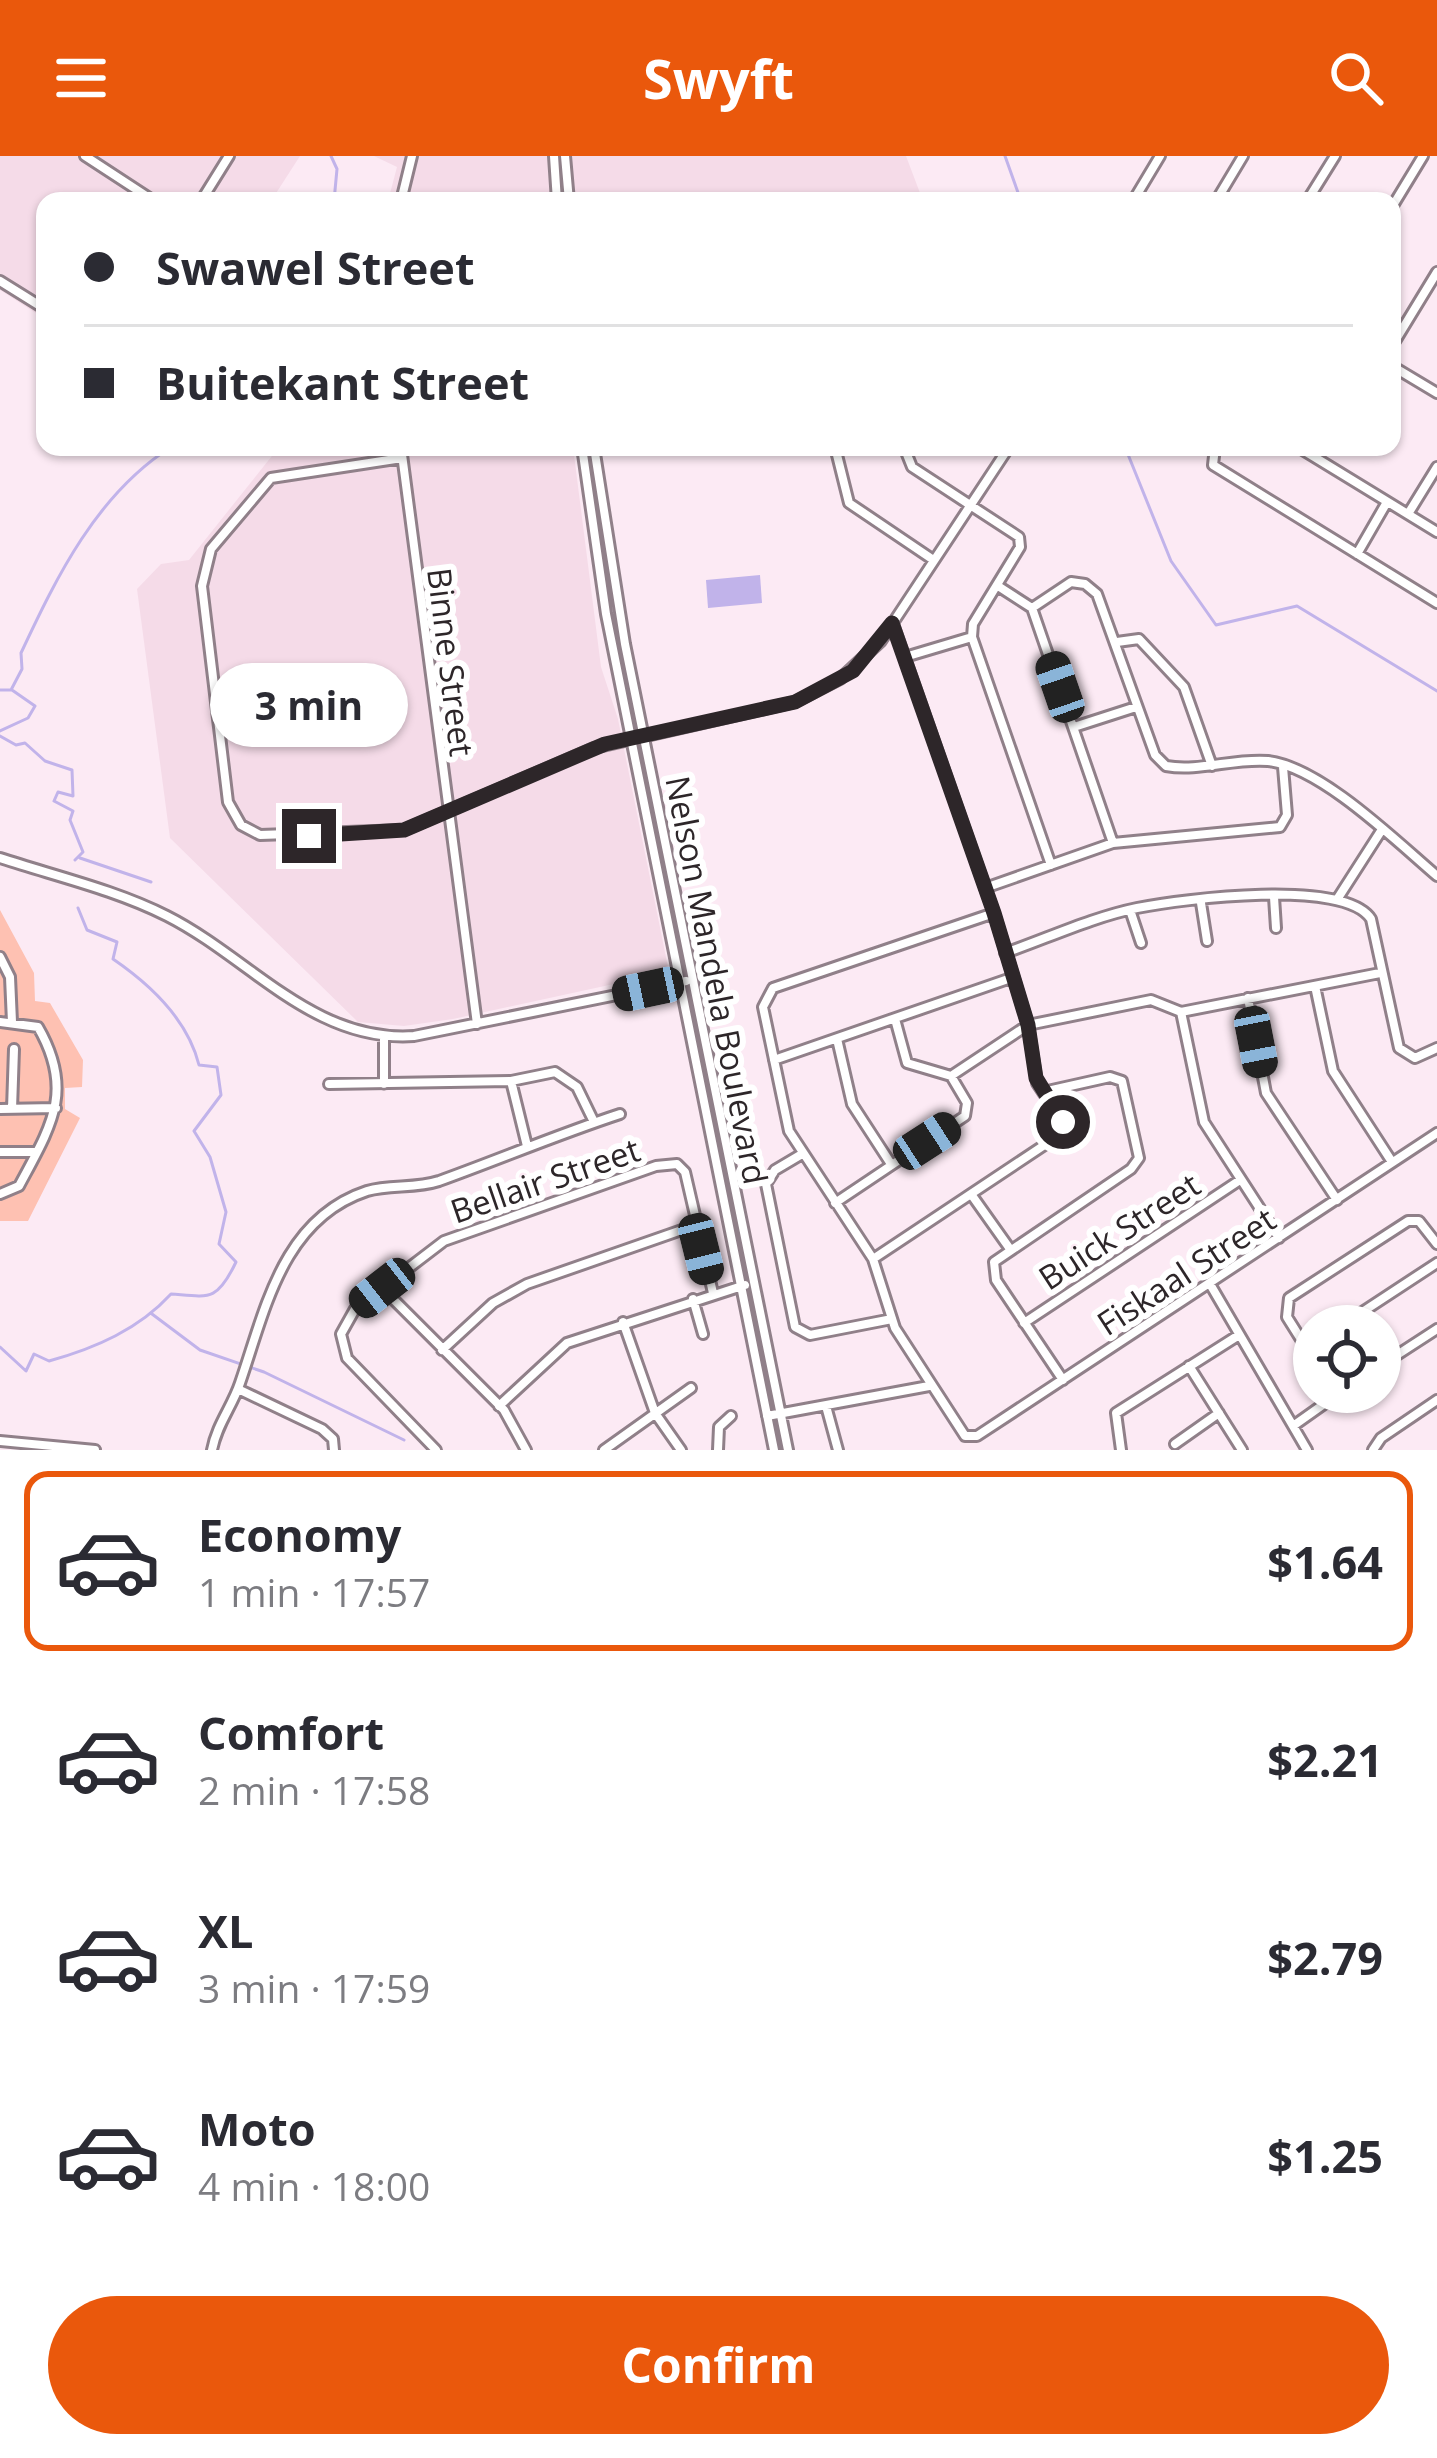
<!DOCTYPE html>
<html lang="en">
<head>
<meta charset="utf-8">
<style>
	:root { --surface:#fff; --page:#f2f2f3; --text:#2b2b33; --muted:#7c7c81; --line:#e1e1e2; --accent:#ea580c }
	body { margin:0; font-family:"Open Sans",sans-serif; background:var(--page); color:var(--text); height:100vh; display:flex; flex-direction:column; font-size:45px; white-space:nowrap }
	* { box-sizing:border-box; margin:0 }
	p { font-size:39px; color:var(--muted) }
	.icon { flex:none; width:66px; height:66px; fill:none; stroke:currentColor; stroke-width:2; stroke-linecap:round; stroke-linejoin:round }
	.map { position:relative; height:1294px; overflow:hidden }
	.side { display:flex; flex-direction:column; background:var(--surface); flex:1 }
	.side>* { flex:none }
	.top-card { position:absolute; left:36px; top:36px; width:1365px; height:264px; border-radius:24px; box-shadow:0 3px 9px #0004; display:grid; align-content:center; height:264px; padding:0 48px; background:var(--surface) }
	.controls { position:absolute; left:1293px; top:1149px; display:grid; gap:24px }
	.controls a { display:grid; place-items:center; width:108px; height:108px; border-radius:50%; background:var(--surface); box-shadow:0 3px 9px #0004; font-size:60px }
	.end { position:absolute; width:54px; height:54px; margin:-27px; border:15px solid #2d2629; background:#fff; box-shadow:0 0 0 6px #fff }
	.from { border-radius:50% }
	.bubble { position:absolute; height:84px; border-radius:42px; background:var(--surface); box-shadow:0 3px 9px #0004; font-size:39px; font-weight:700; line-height:84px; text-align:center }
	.car { position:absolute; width:36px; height:72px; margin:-36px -18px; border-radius:15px; box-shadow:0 0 9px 3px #0007; background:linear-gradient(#222 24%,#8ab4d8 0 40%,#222 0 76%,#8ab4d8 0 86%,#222 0) }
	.top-card b { display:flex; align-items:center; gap:42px; height:114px; font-size:45px }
	.top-card b+b { border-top:3px solid var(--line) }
	.top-card i { width:30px; height:30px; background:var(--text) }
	ul { padding:21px 0 0; list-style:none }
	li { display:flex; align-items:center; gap:36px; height:180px; margin:0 24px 18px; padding:0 24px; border:6px solid transparent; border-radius:24px }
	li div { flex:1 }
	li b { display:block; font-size:45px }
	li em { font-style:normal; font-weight:700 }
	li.selected { border-color:var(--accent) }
	li>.icon { width:108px; height:108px; stroke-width:1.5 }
	.primary-button { display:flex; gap:24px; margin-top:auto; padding:24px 48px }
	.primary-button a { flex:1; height:138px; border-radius:72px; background:var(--accent); color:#fff; font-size:48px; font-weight:700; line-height:138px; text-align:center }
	header { display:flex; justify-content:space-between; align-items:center; height:156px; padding:0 48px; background:var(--accent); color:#fff; font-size:54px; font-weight:700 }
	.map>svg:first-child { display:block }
	.built { fill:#f5dbe8 }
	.green { fill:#fec1b2 }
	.water { fill:#c1b3ea }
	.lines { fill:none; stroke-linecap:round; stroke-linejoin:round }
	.stream { stroke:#c1b3ea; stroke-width:3 }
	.minor-casing { stroke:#908089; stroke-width:14 }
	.minor { stroke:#fff; stroke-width:8 }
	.route { stroke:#2d2629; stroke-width:15 }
	.labels { text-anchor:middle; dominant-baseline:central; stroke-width:12; stroke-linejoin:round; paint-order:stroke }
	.street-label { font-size:33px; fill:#2d2629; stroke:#fff }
</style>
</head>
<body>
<header><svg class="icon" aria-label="menu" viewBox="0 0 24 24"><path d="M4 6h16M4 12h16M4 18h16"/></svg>Swyft<svg class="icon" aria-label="search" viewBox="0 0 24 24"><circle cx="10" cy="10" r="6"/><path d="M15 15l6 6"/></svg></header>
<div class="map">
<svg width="1437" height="1294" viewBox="0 0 1437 1294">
	<rect width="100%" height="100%" fill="#fceaf4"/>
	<path class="built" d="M 0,0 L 300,0 L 271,45 L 45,45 L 45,163 L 0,134 Z
		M 374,0 L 906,0 L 923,45 L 388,45 L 397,11 Z
		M 279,291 L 573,291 L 601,511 L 618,563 L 669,816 L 453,863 L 404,870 L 358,866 L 170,682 L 137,433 L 161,408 L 189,404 Z"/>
	<path class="green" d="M 0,754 L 34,817 L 35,845 L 50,847 L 83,904 L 82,931 L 65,932 L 65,953 L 80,962 L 28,1065 L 0,1065 Z"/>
	<path class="water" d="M 760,419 L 762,447 L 708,452 L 706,424 Z"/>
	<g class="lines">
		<path class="stream" d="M 331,0 L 337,13 L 334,45
			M 1005,0 L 1021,45
			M 1125,291 L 1171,405 L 1216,469 L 1297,450 L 1437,535
			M 0,534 L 12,534 L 35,550 L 28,562 L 0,575
			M 11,534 L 22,513 L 21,497 C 57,420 97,338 171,291
			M 0,580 L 16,589 L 25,587 L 45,605 L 72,614 L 73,640 L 58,636 L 54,645 L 73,655 L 70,664 L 83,696 L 75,704
			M 80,702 L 151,726
			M 152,1158 L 200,1194 L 264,1216 L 404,1284
			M 0,1191 L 26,1215 L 34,1198 L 49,1205 C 96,1192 139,1173 171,1138 C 209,1141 217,1146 236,1106 L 219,1088 L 226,1056 L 210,1001 L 194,975 L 221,939 L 217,911 L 199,909 C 188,865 151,829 113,803 L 117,786 L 87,774 L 78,752"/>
		<g class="minor-casing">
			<path id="minor" d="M 85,0 L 154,45
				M 554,0 L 557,45
				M 565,0 L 569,45
				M 201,45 L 229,0
				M 401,45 L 412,0
				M 1133,45 L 1160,0
				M 1216,45 L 1243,0
				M 1307,45 L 1335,0
				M 1392,51 L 1423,0
				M 0,125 L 45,153
				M 1392,190 L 1437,116
				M 1392,210 L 1437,237
				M 401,291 L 477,868
				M 582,291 L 606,458 L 774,1294
				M 594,291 L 625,488 L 788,1294
				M 835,291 L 849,347 L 932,403
				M 904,291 L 912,311 L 1019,381 L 1020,391 L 973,468 L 972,481 L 1051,709
				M 1215,291 L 1213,309 L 1437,447
				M 1298,291 L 1437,376
				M 402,302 L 271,322 L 211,393 L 202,430 L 228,646 L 241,669 L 260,679 L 404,674 L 594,592 L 795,546 L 840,523 L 881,485 L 1009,291
				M 1408,358 L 1437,311
				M 1357,398 L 1387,346
				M 998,430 L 1032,452 L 1113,687
				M 1032,452 L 1071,426 L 1085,428 L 1097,438 L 1155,599 L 1166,610 C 1199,616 1234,602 1268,605 C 1321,611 1397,686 1437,720
				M 1117,486 L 1139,483 L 1184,531 L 1212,610
				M 905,501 L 972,481
				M 1074,571 L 1136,551
				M 0,702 C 55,720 116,734 167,760 C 250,802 314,887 414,880 L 686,825
				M 985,732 L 1113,687 L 1280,671 L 1287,659 L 1283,611
				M 1274,741 L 1276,772
				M 1338,742 L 1381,675
				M 1201,747 L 1207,785
				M 1130,754 L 1141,787
				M 994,757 L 773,832 L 763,851 L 789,975 L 873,1103 L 895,1172 L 965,1280 L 977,1280 L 1437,977
				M 1005,797 C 1048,782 1093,761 1137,752 C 1183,743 1344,722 1371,763 L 1399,892 L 1415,902 L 1437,892
				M 0,801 L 10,821 L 12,866
				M 1315,830 L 1333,915 L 1392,1006
				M 1248,842 L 1266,937 L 1337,1044
				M 1181,856 L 1204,966 L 1279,1082
				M 895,863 L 907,907 L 951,920 L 1028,869 L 1151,844 L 1181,856 L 1380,817
				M 0,866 L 38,871 C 75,935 51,970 19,1030 L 0,1038
				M 384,881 L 384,928
				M 837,883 L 852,948 L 891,1008
				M 774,904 L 1011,822
				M 511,925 L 527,990
				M 329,928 L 511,925 L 555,916 L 577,931 L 594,966
				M 1043,936 L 1110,921 L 1122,925 L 1139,1002 L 1131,1013 L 994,1106 L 996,1124 L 1063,1224
				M 0,953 L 56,952
				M 12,953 L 14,893
				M 0,996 L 36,996
				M 802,998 L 775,1014 L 766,1028 L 795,1171 L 810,1179 L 892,1163
				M 971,1038 L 1010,1093
				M 835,1047 L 965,960 L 967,947 L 951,920
				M 873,1103 L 1055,982 L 1063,966 L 1037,927 L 1028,869 L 994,757 L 893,468
				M 1210,1128 L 1307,1294
				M 382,1132 L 504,1254 L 526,1294
				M 693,1143 L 703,1178
				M 623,1166 L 655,1257 L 681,1294
				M 1024,1167 L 1240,1024
				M 1341,1170 L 1437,1107
				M 442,1194 L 493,1147 L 527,1128 L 696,1069
				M 1314,1204 L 1287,1161 L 1289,1142 L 1408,1065 L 1419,1065 L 1437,1088
				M 1189,1210 L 1242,1294
				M 1380,1210 L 1437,1173
				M 238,1233 L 322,1273 L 333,1283 L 334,1294
				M 499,1250 L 567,1187 L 745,1129
				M 826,1250 L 838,1294
				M 767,1260 L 929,1230
				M 1293,1270 L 1341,1236
				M 0,1285 L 95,1294
				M 1175,1288 L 1219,1257
				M 212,1294 C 217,1268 232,1251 240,1227 C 265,1155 282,1063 367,1035 C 390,1028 415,1033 439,1025 C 500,1003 559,978 620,958
				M 436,1294 L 347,1202 L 341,1178 L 355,1153 L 444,1085 L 656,1010 L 677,1008 L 685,1016 L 713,1137
				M 604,1294 L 691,1232
				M 718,1294 L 719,1271 L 731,1260
				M 1121,1294 L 1116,1257 L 1239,1179
				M 1373,1294 L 1381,1282 L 1437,1244"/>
		</g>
		<use href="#minor" class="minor"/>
	</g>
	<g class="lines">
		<path class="route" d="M 309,680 L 404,674 L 605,588 L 795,546 L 853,515 L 892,467 L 994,757 L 1028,869 L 1036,922 L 1063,966"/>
	</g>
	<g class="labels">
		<g class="street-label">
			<text transform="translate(451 506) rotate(83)">Binne Street</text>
			<text transform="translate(717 824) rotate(79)">Nelson Mandela Boulevard</text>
			<text transform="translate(545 1024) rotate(-19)">Bellair Street</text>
			<text transform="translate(1119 1075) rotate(-33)">Buick Street</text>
			<text transform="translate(1186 1115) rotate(-33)">Fiskaal Street</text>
		</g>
	</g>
</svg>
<div class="controls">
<a><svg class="icon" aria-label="locate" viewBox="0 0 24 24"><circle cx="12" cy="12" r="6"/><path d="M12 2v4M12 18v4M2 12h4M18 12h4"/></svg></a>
</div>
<i class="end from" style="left:1063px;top:966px"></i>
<i class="end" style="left:309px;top:680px"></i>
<div class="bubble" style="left:210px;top:507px;width:198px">3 min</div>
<i class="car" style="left:1060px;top:531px;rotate:341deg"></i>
<i class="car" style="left:648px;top:833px;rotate:258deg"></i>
<i class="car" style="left:1256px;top:886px;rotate:169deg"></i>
<i class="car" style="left:927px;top:985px;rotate:57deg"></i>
<i class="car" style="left:701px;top:1093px;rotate:166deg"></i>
<i class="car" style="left:382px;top:1132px;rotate:232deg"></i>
<div class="top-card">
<b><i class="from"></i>Swawel Street</b>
<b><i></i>Buitekant Street</b>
</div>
</div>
<section class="side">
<ul>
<li class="selected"><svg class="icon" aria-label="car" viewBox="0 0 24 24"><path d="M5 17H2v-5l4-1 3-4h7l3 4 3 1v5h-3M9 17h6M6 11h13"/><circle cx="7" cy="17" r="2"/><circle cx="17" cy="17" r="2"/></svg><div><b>Economy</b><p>1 min · 17:57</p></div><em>$1.64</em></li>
<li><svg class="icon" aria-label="car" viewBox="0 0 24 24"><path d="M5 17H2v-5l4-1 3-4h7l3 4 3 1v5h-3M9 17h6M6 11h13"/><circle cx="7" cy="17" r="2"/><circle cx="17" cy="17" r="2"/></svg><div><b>Comfort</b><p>2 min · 17:58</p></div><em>$2.21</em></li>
<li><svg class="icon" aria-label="car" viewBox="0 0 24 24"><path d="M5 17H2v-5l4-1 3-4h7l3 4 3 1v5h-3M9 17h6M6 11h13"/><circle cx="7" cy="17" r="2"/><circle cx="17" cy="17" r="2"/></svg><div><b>XL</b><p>3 min · 17:59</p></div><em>$2.79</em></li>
<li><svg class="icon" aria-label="car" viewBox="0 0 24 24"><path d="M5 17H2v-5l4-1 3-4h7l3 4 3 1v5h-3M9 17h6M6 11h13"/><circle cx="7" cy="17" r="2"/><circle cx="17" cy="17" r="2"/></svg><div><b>Moto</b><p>4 min · 18:00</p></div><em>$1.25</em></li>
</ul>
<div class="primary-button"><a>Confirm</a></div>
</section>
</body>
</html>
